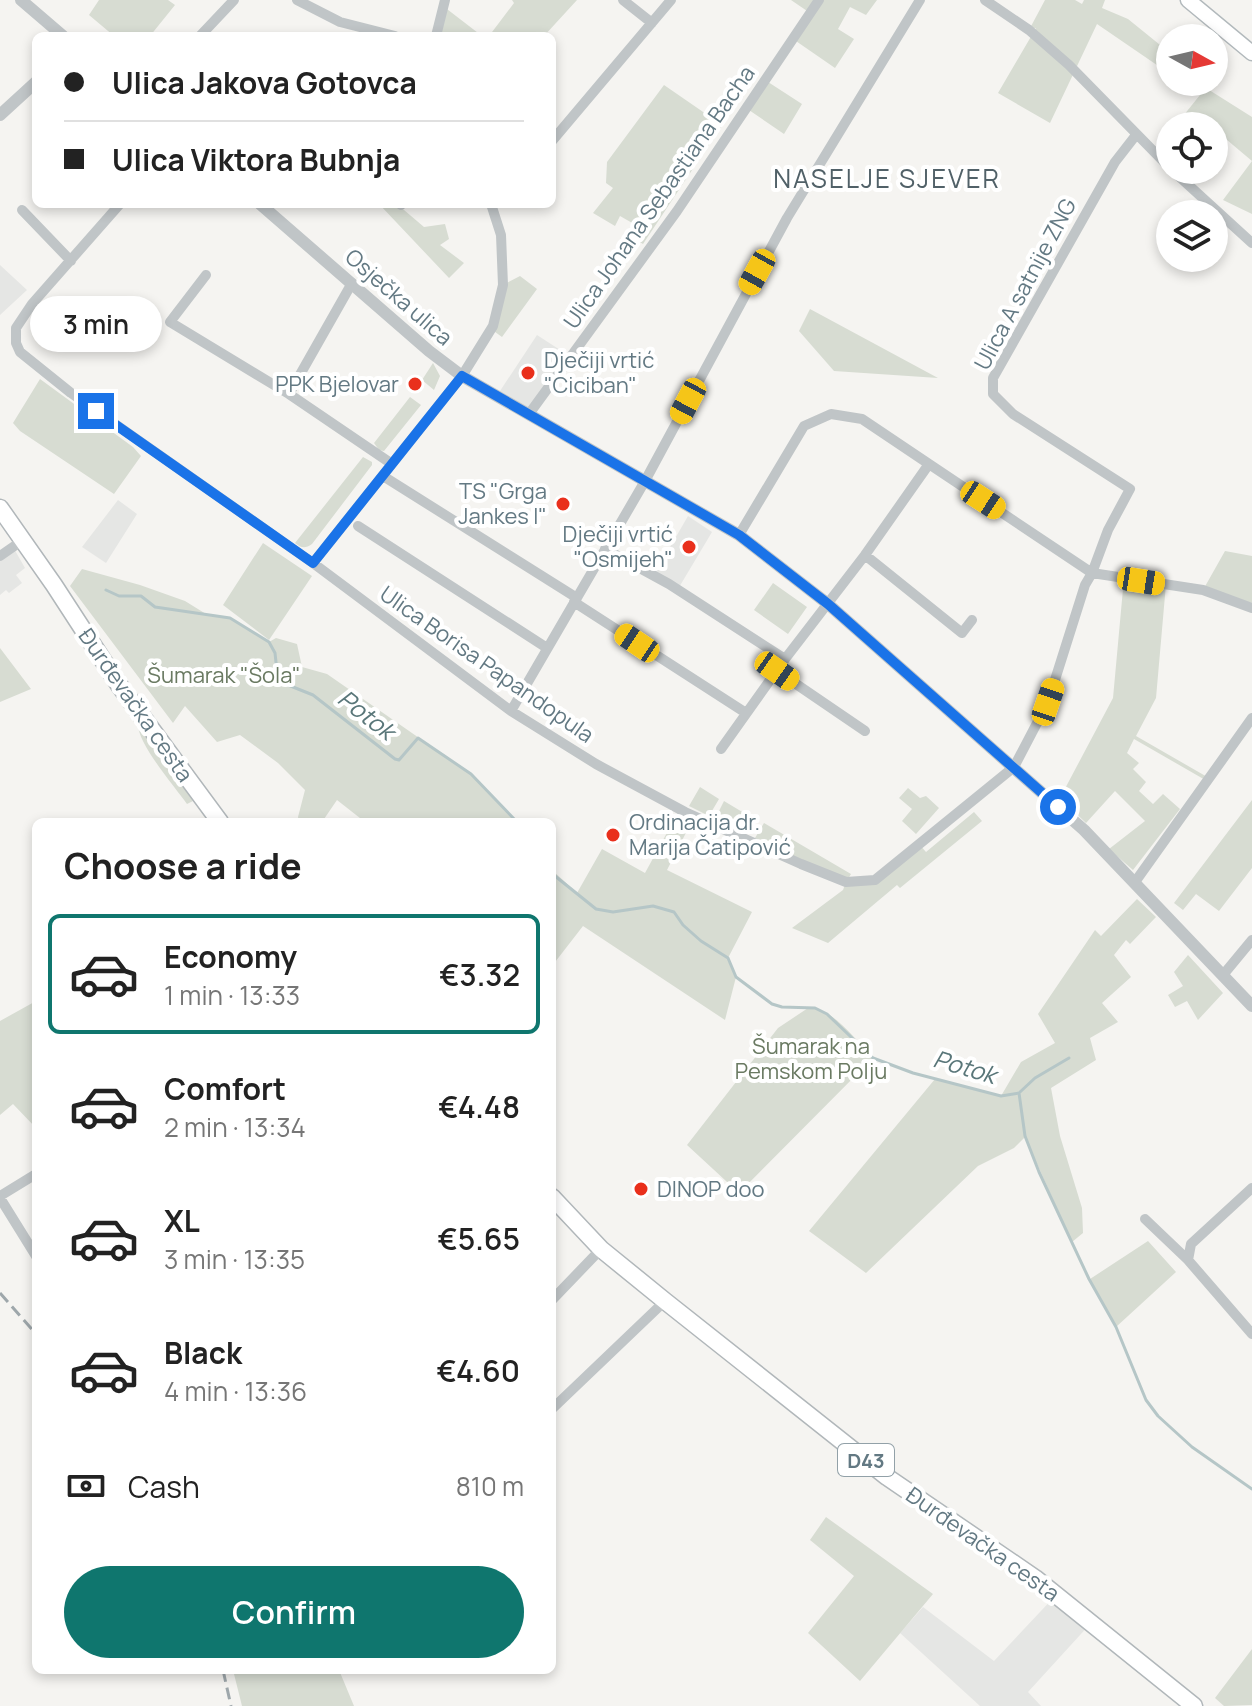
<!DOCTYPE html>
<html lang="en">
<head>
<meta charset="utf-8">
<style>
	:root { --surface:#fff; --page:#f6f6f6; --text:#222; --muted:#767676; --line:#e0e0e0; --accent:#0f766e }
	body { margin:0; font-family:Manrope,sans-serif; background:var(--page); color:var(--text); height:100vh; display:flex; flex-direction:column; font-size:30px; white-space:nowrap }
	* { box-sizing:border-box; margin:0 }
	p { font-size:26px; color:var(--muted) }
	.icon { flex:none; width:44px; height:44px; fill:none; stroke:currentColor; stroke-width:2; stroke-linecap:round; stroke-linejoin:round }
	.map { position:relative; flex:1; overflow:hidden }
	.drawer { position:absolute; left:32px; top:818px; width:524px; height:856px; display:flex; flex-direction:column; background:var(--surface); border-radius:12px; box-shadow:0 4px 12px #0003 }
	.drawer>* { flex:none }
	.hud { position:absolute; left:32px; top:32px; width:524px; height:176px; border-radius:12px; box-shadow:0 4px 12px #0003; display:grid; align-content:center; height:176px; padding:0 32px; background:var(--surface) }
	.needle { width:52px; rotate:98deg }
	.tools { position:absolute; left:1156px; top:24px; display:grid; gap:16px }
	.tools a { display:grid; place-items:center; width:72px; height:72px; border-radius:50%; background:var(--surface); box-shadow:0 4px 12px #0003; font-size:40px }
	.end { position:absolute; width:36px; height:36px; margin:-18px; border:10px solid #1a73e8; background:#fff; box-shadow:0 0 0 4px #fff }
	.from { border-radius:50% }
	.bubble { position:absolute; height:56px; border-radius:28px; background:var(--surface); box-shadow:0 4px 12px #0003; font-size:26px; font-weight:600; line-height:56px; text-align:center }
	.car { position:absolute; width:24px; height:48px; margin:-24px -12px; border-radius:10px; box-shadow:0 0 6px 2px #0007; background:linear-gradient(#f5c518 24%,#345 0 40%,#f5c518 0 76%,#345 0 86%,#f5c518 0) }
	.hud b { display:flex; align-items:center; gap:28px; height:76px; font-size:30px }
	.hud b+b { border-top:2px solid var(--line) }
	.hud i { width:20px; height:20px; background:var(--text) }
	ul { padding:0; list-style:none }
	li { display:flex; align-items:center; gap:24px; height:120px; margin:0 16px 12px; padding:0 16px; border:4px solid transparent; border-radius:12px }
	li div { flex:1 }
	li b { display:block; font-size:30px }
	li em { font-style:normal; font-weight:600 }
	li.current { border-color:var(--accent) }
	li>.icon { width:72px; height:72px; stroke-width:1.5 }
	h2 { padding:0 32px; font-size:36px; line-height:96px }
	.pay { display:flex; align-items:center; gap:20px; height:88px; padding:0 32px; font-size:30px }
	.pay p { margin-inline-start:auto }
	.primary-button { display:flex; gap:16px; margin-top:auto; padding:16px 32px }
	.primary-button a { flex:1; height:92px; border-radius:48px; background:var(--accent); color:#fff; font-size:32px; font-weight:600; line-height:92px; text-align:center }
	.map>svg:first-child { display:block }
	.built { fill:#e5e6e4 }
	.green { fill:#d7dcd2 }
	.lines { fill:none; stroke-linecap:round; stroke-linejoin:round }
	.stream { stroke:#b5c6c7; stroke-width:3 }
	.secondary-casing { stroke:#b2b9bc; stroke-width:17 }
	.primary-casing { stroke:#b1b7ba; stroke-width:19 }
	.minor { stroke:#c0c5c7; stroke-width:10 }
	.tertiary { stroke:#c0c5c7; stroke-width:12 }
	.secondary { stroke:#fff; stroke-width:14 }
	.primary { stroke:#fff; stroke-width:16 }
	.rail { stroke:#9ea7ab; stroke-width:3; stroke-dasharray:12 6; stroke-linecap:butt }
	.route { stroke:#1a73e8; stroke-width:10 }
	.poi-dot { fill:#e9301c; stroke:#fff; stroke-width:3 }
	.labels { text-anchor:middle; dominant-baseline:central; stroke-width:8; stroke-linejoin:round; paint-order:stroke }
	.shield { fill:#fff; stroke:#92a1a8; stroke-width:2 }
	.shield-label { font-size:20px; font-weight:bold; fill:#637983 }
	.street-label { font-size:22px; fill:#637983; stroke:#fff }
	.poi-label { font-size:22px; fill:#637983; stroke:#fff; text-anchor:start }
	.park-label { font-size:22px; fill:#6a7a62; stroke:#fff }
	.water-label { font-size:24px; font-style:italic; fill:#597679; stroke:#fff }
	.quarter-label { font-size:26px; letter-spacing:2px; fill:#516168; stroke:#fff }
</style>
</head>
<body>
<div class="map">
<svg width="1252" height="1706" viewBox="0 0 1252 1706">
	<rect width="100%" height="100%" fill="#f5f4f1"/>
	<path class="built" d="M 0,265 L 27,290 L 0,315 Z
		M 537,335 L 571,357 L 533,410 L 500,391 Z
		M 118,500 L 137,514 L 106,563 L 82,547 Z
		M 688,516 L 712,532 L 678,589 L 654,575 Z
		M 13,547 L 25,568 L 16,575 L 22,583 L 9,593 L 6,590 L 0,595 L 0,556 Z
		M 1056,1595 L 1091,1623 L 1028,1692 L 1041,1706 L 980,1706 L 900,1633 L 923,1607 L 994,1661 Z"/>
	<path class="green" d="M 99,0 L 168,0 L 175,5 L 150,36 L 114,36 L 89,15 Z
		M 512,0 L 577,0 L 544,36 L 489,36 L 514,3 Z
		M 791,0 L 877,0 L 866,15 L 850,7 L 838,29 L 854,39 L 835,68 L 793,39 L 810,13 Z
		M 1045,0 L 1075,0 L 1082,4 L 1084,0 L 1105,0 L 1102,8 L 1128,19 L 1170,53 L 1170,74 L 1097,24 L 1050,123 L 998,93 L 1036,28 L 1029,30 Z
		M 443,6 L 482,36 L 436,36 Z
		M 765,80 L 802,104 L 784,134 L 746,108 Z
		M 1181,82 L 1210,82 L 1206,88 L 1252,117 L 1252,161 L 1214,129 L 1214,126 L 1175,126 L 1200,95 Z
		M 664,85 L 722,125 L 643,244 L 627,234 L 634,224 L 620,216 L 615,226 L 593,213 L 613,188 L 606,183 L 607,162 Z
		M 1252,161 L 1252,214 L 1223,200 Z
		M 379,204 L 397,204 L 424,227 L 445,224 L 449,239 L 440,245 L 464,263 L 449,278 Z
		M 520,276 L 537,289 L 502,337 L 491,329 L 503,285 Z
		M 810,309 L 938,378 L 834,371 L 799,331 Z
		M 433,363 L 440,376 L 434,390 L 422,380 Z
		M 40,379 L 133,447 L 141,456 L 114,494 L 20,431 L 13,423 Z
		M 410,397 L 421,405 L 384,451 L 379,450 L 374,443 Z
		M 363,457 L 372,462 L 372,465 L 312,544 C 305,549 301,548 295,543 Z
		M 263,543 L 312,576 L 269,640 L 223,605 Z
		M 1225,551 L 1252,556 L 1252,603 L 1203,590 Z
		M 82,569 L 140,585 L 185,601 L 206,614 L 230,618 L 269,642 L 276,638 L 297,644 L 302,667 L 327,674 L 471,774 L 517,822 L 365,822 L 337,800 L 322,822 L 299,822 L 298,817 L 305,790 L 278,763 L 240,735 L 217,742 L 185,706 L 173,723 L 70,586 Z
		M 1124,578 L 1166,584 L 1156,698 L 1136,736 L 1209,778 L 1207,781 L 1134,739 L 1127,753 L 1139,763 L 1133,769 L 1146,782 L 1139,791 L 1153,804 L 1163,794 L 1180,809 L 1133,870 L 1109,849 L 1145,821 L 1115,791 L 1086,823 L 1060,798 L 1113,698 Z
		M 773,583 L 807,607 L 788,634 L 754,610 Z
		M 0,648 L 31,689 L 0,702 Z
		M 138,723 L 193,801 L 187,804 C 175,787 136,742 138,723 Z
		M 700,787 L 719,799 L 709,816 L 689,806 Z
		M 908,788 L 920,798 L 926,796 L 939,808 L 916,834 L 902,821 L 912,809 L 899,798 Z
		M 1252,800 L 1252,868 L 1219,911 L 1196,894 L 1183,910 L 1174,903 Z
		M 724,801 L 744,813 L 735,826 L 715,819 Z
		M 680,809 L 694,817 L 667,870 L 752,912 L 728,958 L 736,977 L 725,1020 L 583,926 L 552,966 L 552,870 L 577,893 L 602,849 L 645,873 Z
		M 974,812 L 982,821 L 900,888 L 897,885 L 828,943 L 792,928 L 843,890 L 846,882 L 875,880 L 919,844 L 926,852 Z
		M 764,823 L 851,874 L 848,879 L 824,870 L 755,838 Z
		M 1137,899 L 1156,917 L 1130,944 L 1126,940 L 1114,955 L 1131,977 L 1102,1003 L 1118,1022 L 1090,1038 L 1096,1060 L 1051,1088 L 1060,1136 L 1082,1208 L 1083,1233 L 1072,1242 L 1025,1137 L 1014,1148 L 978,1166 L 866,1273 L 809,1231 L 935,1079 L 1001,1096 L 1021,1062 L 1055,1043 L 1038,1014 L 1095,930 L 1101,936 Z
		M 1188,955 L 1223,993 L 1198,1020 L 1187,1001 L 1175,1007 L 1168,995 L 1183,986 L 1174,972 Z
		M 36,1001 L 36,1128 L 13,1104 L 0,1115 L 0,1021 Z
		M 808,1008 C 833,1007 857,1042 873,1058 L 739,1193 L 687,1145 L 778,1028 Z
		M 1148,1241 L 1176,1272 L 1116,1327 L 1090,1279 Z
		M 826,1517 L 933,1594 L 860,1681 L 808,1633 L 854,1576 L 810,1540 Z
		M 1252,1649 L 1252,1705 L 1224,1706 L 1215,1698 Z
		M 233,1670 L 339,1670 L 354,1706 L 242,1706 Z"/>
	<g class="lines">
		<path class="stream" d="M 106,590 L 119,596 L 141,596 L 155,607 L 230,618 L 269,642 L 275,653 L 278,681 L 313,695 L 395,759 L 399,760 L 418,738 L 471,774 L 517,822
			M 552,870 L 555,876 L 596,909 L 613,912 L 653,906 L 674,912 L 683,925 L 701,941 L 728,958 L 736,977 L 772,1004 L 782,1007 L 815,1008 L 827,1014 L 873,1058 L 913,1073 L 1001,1096 L 1019,1093 L 1025,1136 L 1039,1172 L 1089,1279 L 1116,1327 L 1146,1400 L 1158,1416 L 1192,1447 L 1252,1489
			M 1020,1092 L 1035,1078 L 1069,1058"/>
		<g class="secondary-casing">
			<path id="secondary" d="M 1188,0 L 1252,53"/>
		</g>
		<g class="primary-casing">
			<path id="primary" d="M 0,508 L 54,585 L 119,685 L 220,822
				M 552,1197 L 601,1249 L 665,1301 L 887,1477 L 1035,1578 L 1194,1706"/>
		</g>
		<path class="minor" d="M 297,0 L 340,22 L 395,36
			M 623,0 L 652,23
			M 985,0 L 1029,30 L 1069,65 L 1170,168
			M 200,36 L 234,0
			M 436,36 L 445,0
			M 1136,135 L 1115,162 L 993,378 L 993,394 L 1013,414 L 1130,489 L 1108,530 L 1092,573 L 1203,590 L 1252,608
			M 552,141 L 671,0
			M 1172,170 L 1252,243
			M 120,204 L 32,304 L 16,328 L 16,343 L 20,352 L 71,393 L 313,563 L 511,711 L 596,764 L 685,812 L 801,864 L 846,882 L 875,880 L 1014,767 L 1048,702 L 1085,585 L 1092,573 L 929,464
			M 401,204 L 401,205
			M 22,210 L 71,261
			M 206,275 L 170,322 L 289,394 L 392,464
			M 289,394 L 352,283
			M 529,414 L 677,211 L 819,0
			M 383,476 L 577,598
			M 358,526 L 547,648
			M 605,549 L 669,584 L 785,659 L 865,555 L 929,464 L 862,419 L 831,414 L 804,426 L 739,535
			M 865,555 L 962,633 L 972,620
			M 0,556 L 23,540
			M 313,563 L 462,376 L 493,326 L 503,285 L 501,235 L 491,204
			M 574,602 L 746,713
			M 777,671 L 865,731
			M 511,711 L 645,481 L 787,218 L 920,0
			M 721,749 L 785,659
			M 1135,882 L 1252,718
			M 1223,975 L 1252,940
			M 1252,1188 L 1191,1244 L 1188,1260 L 1252,1334
			M 0,1196 L 36,1174
			M 0,1198 L 36,1256
			M 1145,1219 L 1188,1260
			M 552,1300 L 601,1249
			M 552,1409 L 665,1301"/>
		<path class="tertiary" d="M 21,0 L 63,36
			M 0,115 L 36,82
			M 260,204 L 429,351 L 462,376 L 739,535 L 828,604 L 1084,830 L 1252,1006"/>
		<use href="#secondary" class="secondary"/>
		<use href="#primary" class="primary"/>
		<path class="rail" d="M 0,1293 L 36,1334
			M 223,1670 L 231,1706"/>
	</g>
	<g class="lines">
		<path class="route" d="M 96,411 L 313,563 L 462,376 L 739,535 L 828,604 L 1058,807"/>
	</g>
	<g class="poi-dot">
		<circle cx="528" cy="373" r="8"/>
		<circle cx="415" cy="384" r="8"/>
		<circle cx="563" cy="504" r="8"/>
		<circle cx="689" cy="547" r="8"/>
		<circle cx="613" cy="835" r="8"/>
		<circle cx="641" cy="1189" r="8"/>
	</g>
	<g class="labels">
		<rect class="shield" x="838" y="1444" width="56" height="32" rx="6"/>
		<g class="shield-label">
			<text x="866" y="1460">D43</text>
		</g>
		<g class="street-label">
			<text transform="translate(659 197) rotate(-55)">Ulica Johana Sebastiana Bacha</text>
			<text transform="translate(1025 284) rotate(-62)">Ulica A satnije ZNG</text>
			<text transform="translate(399 297) rotate(41)">Osječka ulica</text>
			<text transform="translate(487 664) rotate(35)">Ulica Borisa Papandopula</text>
			<text transform="translate(136 705) rotate(55)">Đurđevačka cesta</text>
			<text transform="translate(983 1544) rotate(35)">Đurđevačka cesta</text>
		</g>
		<g class="poi-label">
			<text x="544" y="360">Dječiji vrtić<tspan x="544" dy="25">"Ciciban"</tspan></text>
			<text x="399" y="384" text-anchor="end">PPK Bjelovar</text>
			<text x="547" y="491" text-anchor="end">TS "Grga<tspan x="547" dy="25">Jankes I"</tspan></text>
			<text x="673" y="534" text-anchor="end">Dječiji vrtić<tspan x="673" dy="25">"Osmijeh"</tspan></text>
			<text x="629" y="822">Ordinacija dr.<tspan x="629" dy="25">Marija Čatipović</tspan></text>
			<text x="657" y="1189">DINOP doo</text>
		</g>
		<g class="park-label">
			<text x="224" y="675">Šumarak "Šola"</text>
			<text x="811" y="1046">Šumarak na<tspan x="811" dy="25">Pemskom Polju</tspan></text>
		</g>
		<g class="water-label">
			<text transform="translate(367 714) rotate(38)">Potok</text>
			<text transform="translate(965 1066) rotate(16)">Potok</text>
		</g>
		<g class="quarter-label">
			<text x="887" y="178">NASELJE SJEVER</text>
		</g>
	</g>
</svg>
<div class="tools">
<a><svg class="needle" viewBox="-14 -14 28 28"><path d="M0-13l5 13h-10z" fill="#e53935"/><path d="M0 13l5-13h-10z" fill="#767676"/></svg></a>
<a><svg class="icon" aria-label="locate" viewBox="0 0 24 24"><circle cx="12" cy="12" r="6"/><path d="M12 2v4M12 18v4M2 12h4M18 12h4"/></svg></a>
<a><svg class="icon" aria-label="layers" viewBox="0 0 24 24"><path d="M12 4l9 5-9 5-9-5zM3 14l9 5 9-5"/></svg></a>
</div>
<i class="end from" style="left:1058px;top:807px"></i>
<i class="end" style="left:96px;top:411px"></i>
<div class="bubble" style="left:30px;top:296px;width:132px">3 min</div>
<i class="car" style="left:757px;top:272px;rotate:209deg"></i>
<i class="car" style="left:688px;top:401px;rotate:208deg"></i>
<i class="car" style="left:983px;top:500px;rotate:123deg"></i>
<i class="car" style="left:1141px;top:581px;rotate:99deg"></i>
<i class="car" style="left:637px;top:643px;rotate:304deg"></i>
<i class="car" style="left:777px;top:671px;rotate:125deg"></i>
<i class="car" style="left:1048px;top:702px;rotate:19deg"></i>
<div class="hud">
<b><i class="from"></i>Ulica Jakova Gotovca</b>
<b><i></i>Ulica Viktora Bubnja</b>
</div>
<section class="drawer">
<h2>Choose a ride</h2>
<ul>
<li class="current"><svg class="icon" aria-label="car" viewBox="0 0 24 24"><path d="M5 17H2v-5l4-1 3-4h7l3 4 3 1v5h-3M9 17h6M6 11h13"/><circle cx="7" cy="17" r="2"/><circle cx="17" cy="17" r="2"/></svg><div><b>Economy</b><p>1 min · 13:33</p></div><em>€3.32</em></li>
<li><svg class="icon" aria-label="car" viewBox="0 0 24 24"><path d="M5 17H2v-5l4-1 3-4h7l3 4 3 1v5h-3M9 17h6M6 11h13"/><circle cx="7" cy="17" r="2"/><circle cx="17" cy="17" r="2"/></svg><div><b>Comfort</b><p>2 min · 13:34</p></div><em>€4.48</em></li>
<li><svg class="icon" aria-label="car" viewBox="0 0 24 24"><path d="M5 17H2v-5l4-1 3-4h7l3 4 3 1v5h-3M9 17h6M6 11h13"/><circle cx="7" cy="17" r="2"/><circle cx="17" cy="17" r="2"/></svg><div><b>XL</b><p>3 min · 13:35</p></div><em>€5.65</em></li>
<li><svg class="icon" aria-label="car" viewBox="0 0 24 24"><path d="M5 17H2v-5l4-1 3-4h7l3 4 3 1v5h-3M9 17h6M6 11h13"/><circle cx="7" cy="17" r="2"/><circle cx="17" cy="17" r="2"/></svg><div><b>Black</b><p>4 min · 13:36</p></div><em>€4.60</em></li>
</ul>
<div class="pay"><svg class="icon" aria-label="cash" viewBox="0 0 24 24"><path d="M3 7h18v10H3z"/><circle cx="12" cy="12" r="2"/></svg>Cash<p>810 m</p></div>
<div class="primary-button"><a>Confirm</a></div>
</section>
</div>
</body>
</html>
